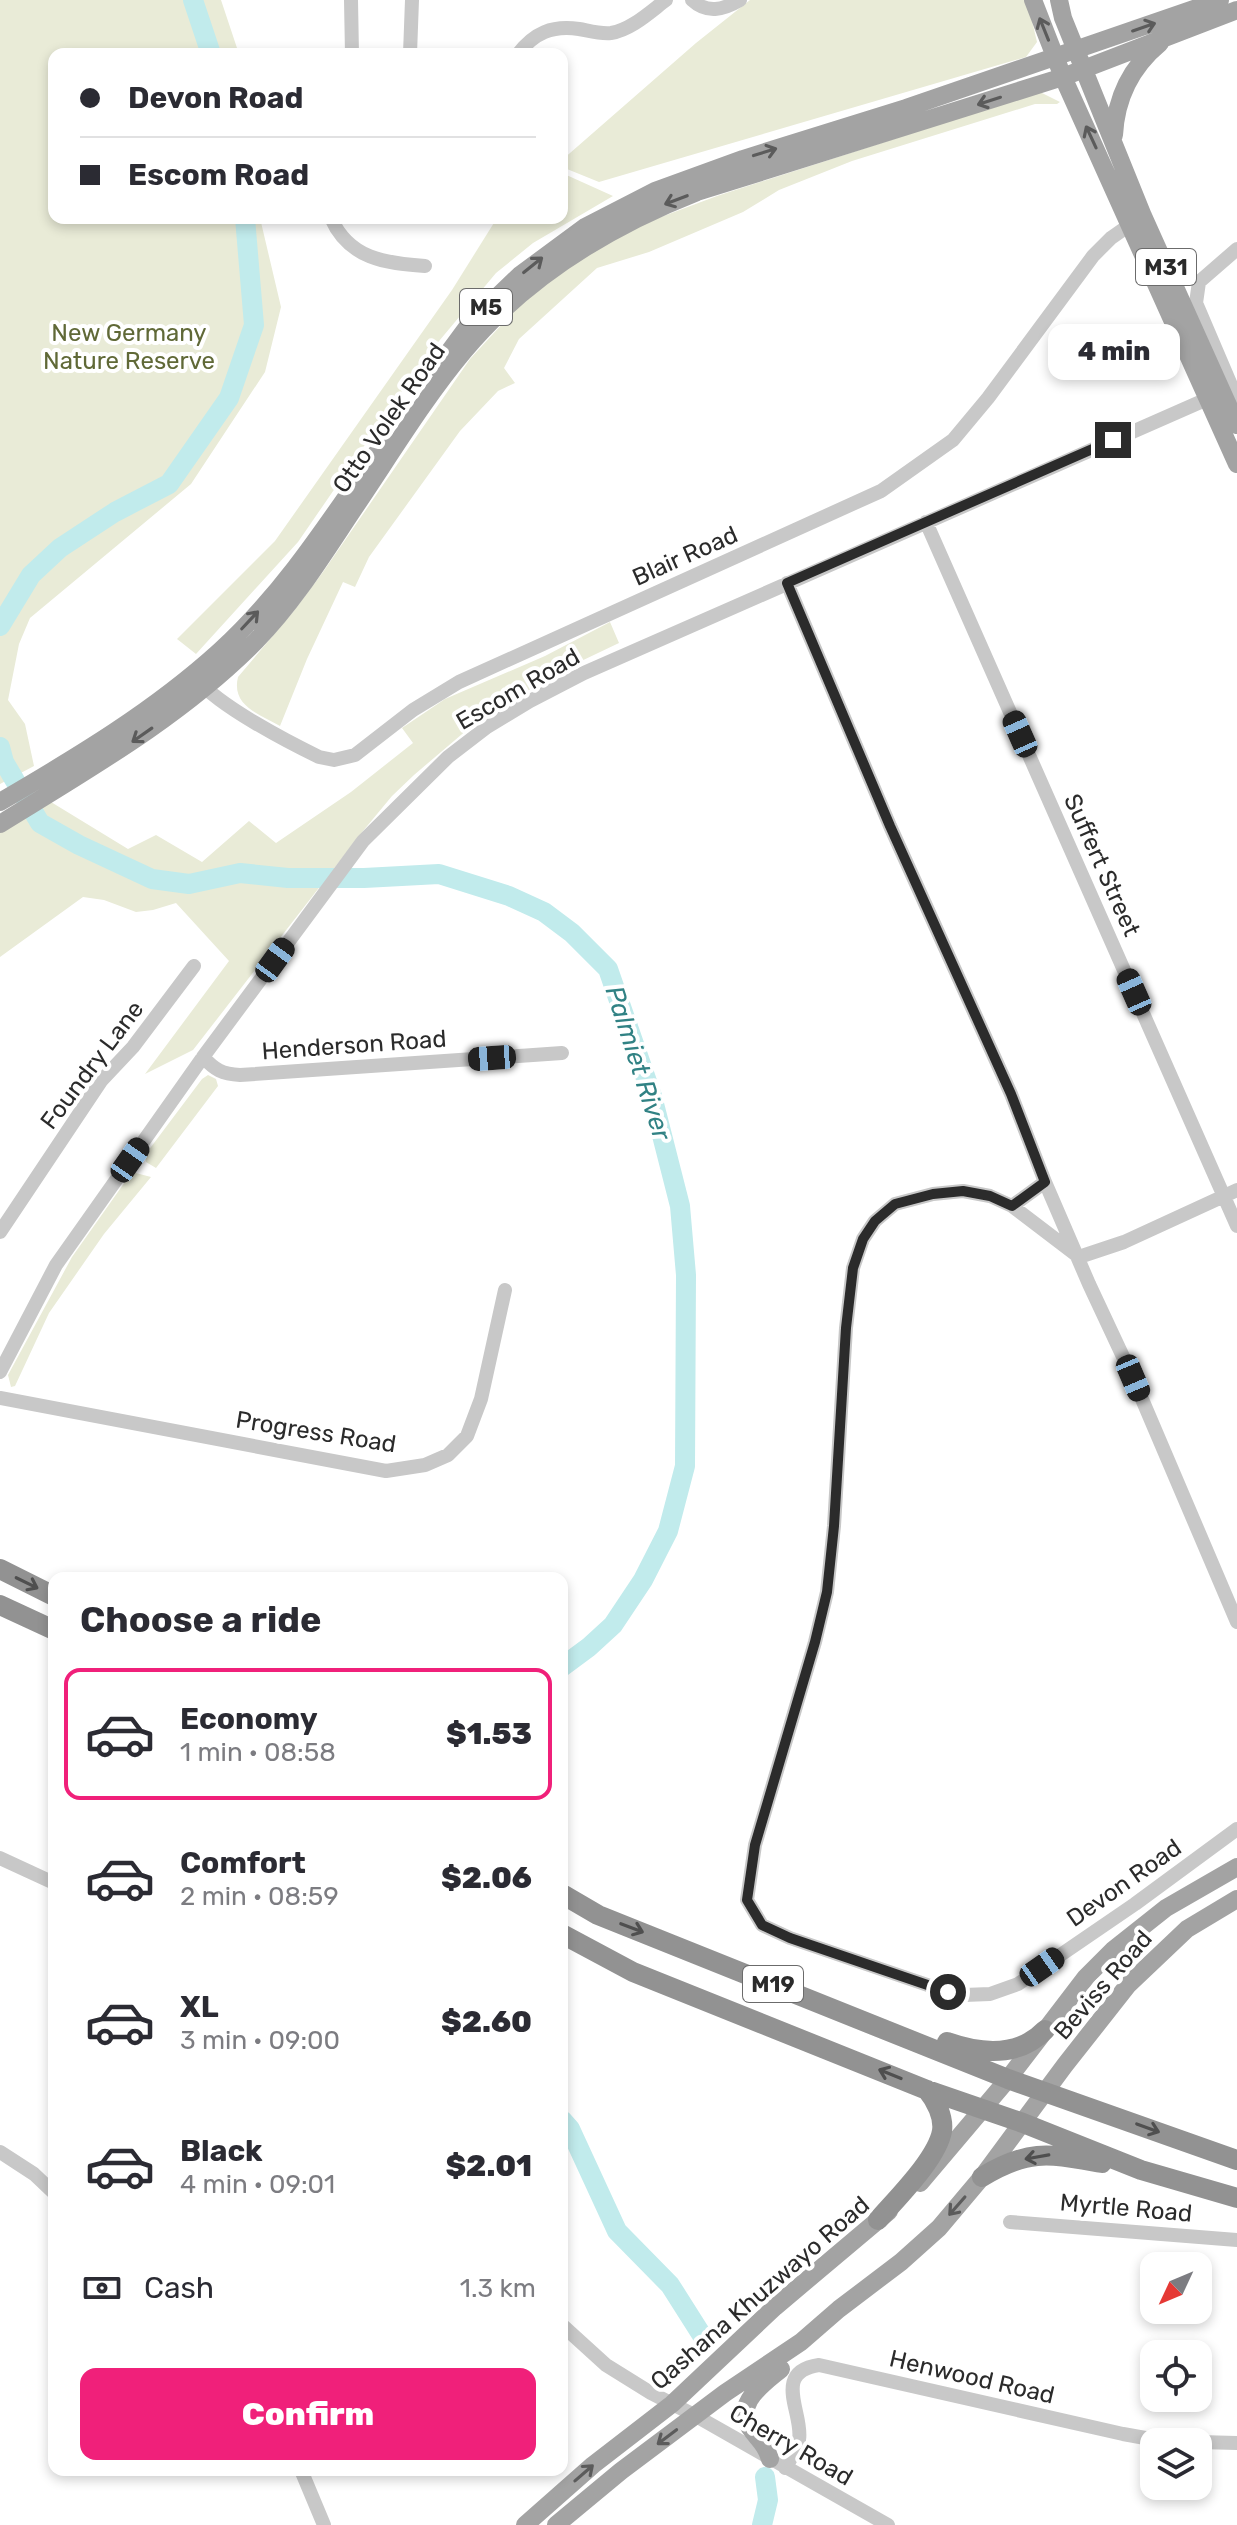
<!DOCTYPE html>
<html lang="en">
<head>
<meta charset="utf-8">
<style>
	:root { --surface:#fff; --page:#f7f7f7; --text:#2b2b33; --muted:#7c7c81; --line:#e1e1e2; --accent:#f0207a }
	body { margin:0; font-family:Rubik,sans-serif; background:var(--page); color:var(--text); height:100vh; display:flex; flex-direction:column; font-size:30px; white-space:nowrap }
	* { box-sizing:border-box; margin:0 }
	p { font-size:26px; color:var(--muted) }
	.icon { flex:none; width:44px; height:44px; fill:none; stroke:currentColor; stroke-width:2; stroke-linecap:round; stroke-linejoin:round }
	.map { position:relative; flex:1; overflow:hidden }
	.sheet { position:absolute; left:48px; top:1572px; width:520px; height:904px; display:flex; flex-direction:column; background:var(--surface); border-radius:16px; box-shadow:0 4px 12px #0003 }
	.sheet>* { flex:none }
	.top-card { position:absolute; left:48px; top:48px; width:520px; height:176px; border-radius:16px; box-shadow:0 4px 12px #0003; display:grid; align-content:center; height:176px; padding:0 32px; background:var(--surface) }
	.needle { width:52px; rotate:226deg }
	.controls { position:absolute; left:1140px; top:2252px; display:grid; gap:16px }
	.controls a { display:grid; place-items:center; width:72px; height:72px; border-radius:16px; background:var(--surface); box-shadow:0 4px 12px #0003; font-size:40px }
	.end { position:absolute; width:36px; height:36px; margin:-18px; border:10px solid #2b2b2b; background:#fff; box-shadow:0 0 0 4px #fff }
	.from { border-radius:50% }
	.bubble { position:absolute; height:56px; border-radius:16px; background:var(--surface); box-shadow:0 4px 12px #0003; font-size:26px; font-weight:800; line-height:56px; text-align:center }
	.car { position:absolute; width:24px; height:48px; margin:-24px -12px; border-radius:10px; box-shadow:0 0 6px 2px #0007; background:linear-gradient(#222 24%,#8ab4d8 0 40%,#222 0 76%,#8ab4d8 0 86%,#222 0) }
	.top-card b { display:flex; align-items:center; gap:28px; height:76px; font-size:30px }
	.top-card b+b { border-top:2px solid var(--line) }
	.top-card i { width:20px; height:20px; background:var(--text) }
	ul { padding:0; list-style:none }
	li { display:flex; align-items:center; gap:24px; height:132px; margin:0 16px 12px; padding:0 16px; border:4px solid transparent; border-radius:16px }
	li div { flex:1 }
	li b { display:block; font-size:30px }
	li em { font-style:normal; font-weight:800 }
	li.current { border-color:var(--accent) }
	li>.icon { width:72px; height:72px; stroke-width:1.5 }
	h2 { padding:0 32px; font-size:36px; line-height:96px }
	.pay { display:flex; align-items:center; gap:20px; height:88px; padding:0 32px; font-size:30px }
	.pay p { margin-inline-start:auto }
	.cta { display:flex; gap:16px; margin-top:auto; padding:16px 32px }
	.cta a { flex:1; height:92px; border-radius:16px; background:var(--accent); color:#fff; font-size:32px; font-weight:800; line-height:92px; text-align:center }
	.map>svg:first-child { display:block }
	.green { fill:#e9ebd7 }
	.lines { fill:none; stroke-linecap:round; stroke-linejoin:round }
	.river { stroke:#c1ebec; stroke-width:20 }
	.minor { stroke:#c8c8c8; stroke-width:14 }
	.major { stroke:#a3a3a3; stroke-width:18 }
	.highway { stroke:#929292; stroke-width:20 }
	.oneway { stroke:#5b5b5b }
	.oneway2 { stroke:#4f4f4f }
	.route { stroke:#2b2b2b; stroke-width:10 }
	.labels { text-anchor:middle; dominant-baseline:central; stroke-width:8; stroke-linejoin:round; paint-order:stroke }
	.shield { fill:#fff; stroke:#6b6b6b; stroke-width:2 }
	.shield-label { font-size:22px; font-weight:bold; fill:#2b2b2b }
	.park-label { font-size:24px; fill:#606937; stroke:#fff }
	.street-label { font-size:24px; fill:#2b2b2b; stroke:#fff }
	.water-label { font-size:26px; font-style:italic; fill:#318284; stroke:#fff }
</style>
</head>
<body>
<div class="map">
<svg width="1237" height="2525" viewBox="0 0 1237 2525">
	<rect width="100%" height="100%" fill="#fff"/>
	<path class="green" d="M 0,0 L 221,0 L 239,54 L 54,54 L 54,218 L 260,218 L 281,307 L 265,372 L 191,484 L 30,618 L 19,644 L 8,700 L 25,724 L 34,766 L 0,784 Z
		M 750,0 L 1027,0 L 1037,42 L 1026,57 L 599,182 L 562,167 L 562,160 L 696,43 Z
		M 1040,92 L 1060,102 L 1057,104 L 1035,104 L 852,161 L 779,190 L 743,212 L 649,252 L 597,268 L 519,339 L 504,368 L 515,383 L 498,391 L 460,431 L 369,557 L 355,587 L 343,582 L 307,659 L 280,726 C 259,714 231,706 238,677 L 293,612 L 323,572 L 470,359 L 516,309 L 564,270 L 607,243 L 653,220 L 717,196 Z
		M 562,173 L 613,196 L 533,243 L 496,273 L 424,359 L 298,542 L 196,654 L 177,639 L 275,541 L 452,290 L 497,218 L 562,218 Z
		M 610,622 L 619,643 L 554,674 L 468,729 L 414,775 L 392,796 L 363,831 L 193,1050 L 145,1074 L 229,961 L 176,903 L 153,910 L 136,912 L 104,900 L 83,897 L 0,957 L 0,833 L 51,802 L 128,849 L 156,835 L 202,862 L 249,821 L 276,843 L 351,792 L 413,743 L 402,728 L 445,699 L 545,656 Z
		M 208,1075 L 216,1079 L 218,1086 L 156,1168 L 146,1162 L 145,1155 L 202,1079 Z
		M 132,1172 L 151,1177 L 104,1234 L 49,1313 L 15,1386 L 11,1387 L 8,1375 L 72,1257 Z"/>
	<g class="lines">
		<path class="river" d="M 193,0 L 211,54
			M 0,626 L 31,575 L 60,548 L 115,512 L 169,484 L 229,398 L 254,325 L 245,218
			M 0,747 L 4,762 L 40,823 L 79,845 L 152,879 L 189,884 L 240,873 L 288,878 L 364,878 L 439,874 L 509,896 L 544,912 L 572,933 L 608,969 L 652,1096 L 680,1206 L 686,1275 L 685,1466 L 668,1531 L 643,1580 L 613,1625 L 589,1647 L 562,1667
			M 562,2120 L 570,2129 L 617,2231 L 670,2285 L 703,2337
			M 762,2525 L 768,2500 L 765,2477"/>
		<path class="minor" d="M 351,0 L 352,54
			M 692,0 C 707,14 723,10 740,0
			M 410,54 L 412,0
			M 518,54 C 534,33 552,25 579,29 C 590,31 600,34 611,33 C 631,30 650,12 666,0
			M 331,218 C 349,259 385,263 425,266
			M 1237,249 L 1199,282 L 1196,303 L 1237,399
			M 926,522 L 1237,1226
			M 787,583 L 890,826 L 1011,1094 L 1045,1182 L 1089,1284 L 1133,1378 L 1237,1622
			M 198,680 C 219,706 288,742 319,757 L 334,760 L 355,755 L 413,710 L 459,682 L 881,491 L 953,440 L 988,398 L 1093,256 L 1111,238 L 1131,224
			M 203,1057 C 215,1070 222,1074 240,1075 L 562,1053
			M 1237,1190 L 1124,1242 L 1079,1257 L 1012,1206 L 990,1196 L 963,1191 L 933,1194 L 895,1204 L 875,1221 L 863,1239 L 853,1268 L 846,1328 L 834,1526 L 827,1592 L 815,1642 L 755,1845 L 747,1900 L 762,1925 L 790,1938 L 948,1992 L 964,1995 L 990,1994 L 1018,1984 L 1135,1904 L 1237,1829
			M 1012,1206 L 1045,1182
			M 0,1232 L 101,1081 L 133,1047 L 194,966
			M 0,1372 L 56,1265 L 203,1057 L 363,841 L 448,757 L 487,727 L 530,701 L 584,673 L 1214,396
			M 0,1398 L 386,1471 L 425,1465 L 448,1455 L 467,1436 L 481,1399 L 505,1290
			M 0,1858 L 54,1883
			M 0,2152 L 34,2174 L 54,2193
			M 1010,2222 L 1237,2240
			M 562,2325 L 606,2365 L 651,2393 L 696,2416 L 888,2525
			M 785,2468 C 790,2459 798,2450 799,2440 C 804,2414 771,2372 819,2365 L 1123,2434 L 1162,2441 L 1237,2443
			M 301,2470 L 324,2525"/>
		<path class="major" d="M 1033,0 L 1063,77 L 1237,464
			M 1059,0 L 1063,18 L 1143,216 L 1237,425
			M 1114,135 C 1116,97 1131,67 1160,43
			M 437,368 L 471,322 L 520,275 L 585,227 L 655,191 L 743,159 L 906,108 L 1220,0
			M 0,802 C 77,757 154,711 220,651 C 286,591 334,514 385,441
			M 0,824 C 89,769 182,716 256,641 C 294,602 323,555 353,510 C 389,457 423,400 464,351 C 526,277 608,227 697,192 L 1063,77 L 1237,10
			M 920,2183 L 1008,2079 L 1086,1977 L 1113,1950 L 1166,1908 L 1237,1867
			M 770,2459 C 766,2446 761,2442 753,2432 C 731,2405 762,2385 781,2369
			M 525,2525 L 593,2465 L 672,2404 L 775,2307 L 889,2211
			M 556,2525 L 621,2471 L 725,2393 L 801,2342 L 839,2309 L 901,2262 L 939,2228 L 982,2177 L 1065,2065 L 1128,1985 L 1187,1929 L 1237,1899"/>
		<path class="highway" d="M 0,1569 L 54,1596
			M 0,1605 L 54,1630
			M 562,1894 L 598,1915 L 1008,2079 L 1237,2160
			M 562,1934 L 633,1972 L 927,2090 L 1023,2123 L 1141,2170 L 1237,2198
			M 947,2042 C 981,2054 1018,2058 1045,2030
			M 982,2177 C 1030,2148 1050,2154 1102,2163
			M 878,2220 C 897,2198 937,2159 942,2131 C 944,2117 936,2101 927,2090"/>
	</g>
	<defs><path id="oneway-shaft" d="M-6 0H5M1.5-3L5.5 0L1.5 3" fill="none" stroke-width="1.6" stroke-linecap="round" stroke-linejoin="round" transform="scale(2)"/></defs>
	<g class="oneway">
		<use href="#oneway-shaft" transform="translate(1144 27) rotate(-19)"/>
		<use href="#oneway-shaft" transform="translate(1044 29) rotate(-112)"/>
		<use href="#oneway-shaft" transform="translate(989 101) rotate(162)"/>
		<use href="#oneway-shaft" transform="translate(1091 137) rotate(-115)"/>
		<use href="#oneway-shaft" transform="translate(765 152) rotate(-17)"/>
		<use href="#oneway-shaft" transform="translate(676 200) rotate(159)"/>
		<use href="#oneway-shaft" transform="translate(533 265) rotate(-39)"/>
		<use href="#oneway-shaft" transform="translate(250 620) rotate(-47)"/>
		<use href="#oneway-shaft" transform="translate(142 735) rotate(145)"/>
		<use href="#oneway-shaft" transform="translate(957 2206) rotate(131)"/>
		<use href="#oneway-shaft" transform="translate(667 2437) rotate(143)"/>
		<use href="#oneway-shaft" transform="translate(584 2473) rotate(-41)"/>
	</g>
	<g class="oneway2">
		<use href="#oneway-shaft" transform="translate(27 1583) rotate(26)"/>
		<use href="#oneway-shaft" transform="translate(632 1928) rotate(21)"/>
		<use href="#oneway-shaft" transform="translate(890 2074) rotate(-158)"/>
		<use href="#oneway-shaft" transform="translate(1148 2128) rotate(20)"/>
		<use href="#oneway-shaft" transform="translate(1037 2157) rotate(170)"/>
	</g>
	<g class="lines">
		<path class="route" d="M 948,1992 L 790,1938 L 762,1925 L 747,1900 L 755,1845 L 815,1642 L 827,1592 L 834,1526 L 846,1328 L 853,1268 L 863,1239 L 875,1221 L 895,1204 L 933,1194 L 963,1191 L 990,1196 L 1012,1206 L 1045,1182 L 1011,1094 L 890,826 L 787,583 L 1113,440"/>
	</g>
	<g class="labels">
		<g class="shield">
			<rect x="1136" y="249" width="60" height="36" rx="6"/>
			<rect x="460" y="289" width="52" height="36" rx="6"/>
			<rect x="743" y="1966" width="60" height="36" rx="6"/>
		</g>
		<g class="shield-label">
			<text x="1166" y="267">M31</text>
			<text x="486" y="307">M5</text>
			<text x="773" y="1984">M19</text>
		</g>
		<g class="park-label">
			<text x="129" y="333">New Germany<tspan x="129" dy="28">Nature Reserve</tspan></text>
		</g>
		<g class="street-label">
			<text transform="translate(389 418) rotate(-55)">Otto Volek Road</text>
			<text transform="translate(685 556) rotate(-24)">Blair Road</text>
			<text transform="translate(518 689) rotate(-30)">Escom Road</text>
			<text transform="translate(1102 865) rotate(66)">Suffert Street</text>
			<text transform="translate(354 1045) rotate(-4)">Henderson Road</text>
			<text transform="translate(92 1065) rotate(-53)">Foundry Lane</text>
			<text transform="translate(316 1432) rotate(9)">Progress Road</text>
			<text transform="translate(1124 1883) rotate(-35)">Devon Road</text>
			<text transform="translate(1103 1985) rotate(-49)">Beviss Road</text>
			<text transform="translate(1126 2208) rotate(5)">Myrtle Road</text>
			<text transform="translate(760 2293) rotate(-41)">Qashana Khuzwayo Road</text>
			<text transform="translate(972 2377) rotate(13)">Henwood Road</text>
			<text transform="translate(791 2445) rotate(30)">Cherry Road</text>
		</g>
		<g class="water-label">
			<text transform="translate(638 1063) rotate(72)">Palmiet River</text>
		</g>
	</g>
</svg>
<div class="controls">
<a><svg class="needle" viewBox="-14 -14 28 28"><path d="M0-13l5 13h-10z" fill="#e53935"/><path d="M0 13l5-13h-10z" fill="#7c7c81"/></svg></a>
<a><svg class="icon" aria-label="locate" viewBox="0 0 24 24"><circle cx="12" cy="12" r="6"/><path d="M12 2v4M12 18v4M2 12h4M18 12h4"/></svg></a>
<a><svg class="icon" aria-label="layers" viewBox="0 0 24 24"><path d="M12 4l9 5-9 5-9-5zM3 14l9 5 9-5"/></svg></a>
</div>
<i class="end from" style="left:948px;top:1992px"></i>
<i class="end" style="left:1113px;top:440px"></i>
<div class="bubble" style="left:1048px;top:324px;width:132px">4 min</div>
<i class="car" style="left:1020px;top:734px;rotate:336deg"></i>
<i class="car" style="left:275px;top:960px;rotate:36deg"></i>
<i class="car" style="left:1134px;top:992px;rotate:336deg"></i>
<i class="car" style="left:492px;top:1058px;rotate:266deg"></i>
<i class="car" style="left:130px;top:1160px;rotate:35deg"></i>
<i class="car" style="left:1133px;top:1378px;rotate:157deg"></i>
<i class="car" style="left:1042px;top:1967px;rotate:55deg"></i>
<div class="top-card">
<b><i class="from"></i>Devon Road</b>
<b><i></i>Escom Road</b>
</div>
<section class="sheet">
<h2>Choose a ride</h2>
<ul>
<li class="current"><svg class="icon" aria-label="car" viewBox="0 0 24 24"><path d="M5 17H2v-5l4-1 3-4h7l3 4 3 1v5h-3M9 17h6M6 11h13"/><circle cx="7" cy="17" r="2"/><circle cx="17" cy="17" r="2"/></svg><div><b>Economy</b><p>1 min · 08:58</p></div><em>$1.53</em></li>
<li><svg class="icon" aria-label="car" viewBox="0 0 24 24"><path d="M5 17H2v-5l4-1 3-4h7l3 4 3 1v5h-3M9 17h6M6 11h13"/><circle cx="7" cy="17" r="2"/><circle cx="17" cy="17" r="2"/></svg><div><b>Comfort</b><p>2 min · 08:59</p></div><em>$2.06</em></li>
<li><svg class="icon" aria-label="car" viewBox="0 0 24 24"><path d="M5 17H2v-5l4-1 3-4h7l3 4 3 1v5h-3M9 17h6M6 11h13"/><circle cx="7" cy="17" r="2"/><circle cx="17" cy="17" r="2"/></svg><div><b>XL</b><p>3 min · 09:00</p></div><em>$2.60</em></li>
<li><svg class="icon" aria-label="car" viewBox="0 0 24 24"><path d="M5 17H2v-5l4-1 3-4h7l3 4 3 1v5h-3M9 17h6M6 11h13"/><circle cx="7" cy="17" r="2"/><circle cx="17" cy="17" r="2"/></svg><div><b>Black</b><p>4 min · 09:01</p></div><em>$2.01</em></li>
</ul>
<div class="pay"><svg class="icon" aria-label="cash" viewBox="0 0 24 24"><path d="M3 7h18v10H3z"/><circle cx="12" cy="12" r="2"/></svg>Cash<p>1.3 km</p></div>
<div class="cta"><a>Confirm</a></div>
</section>
</div>
</body>
</html>
